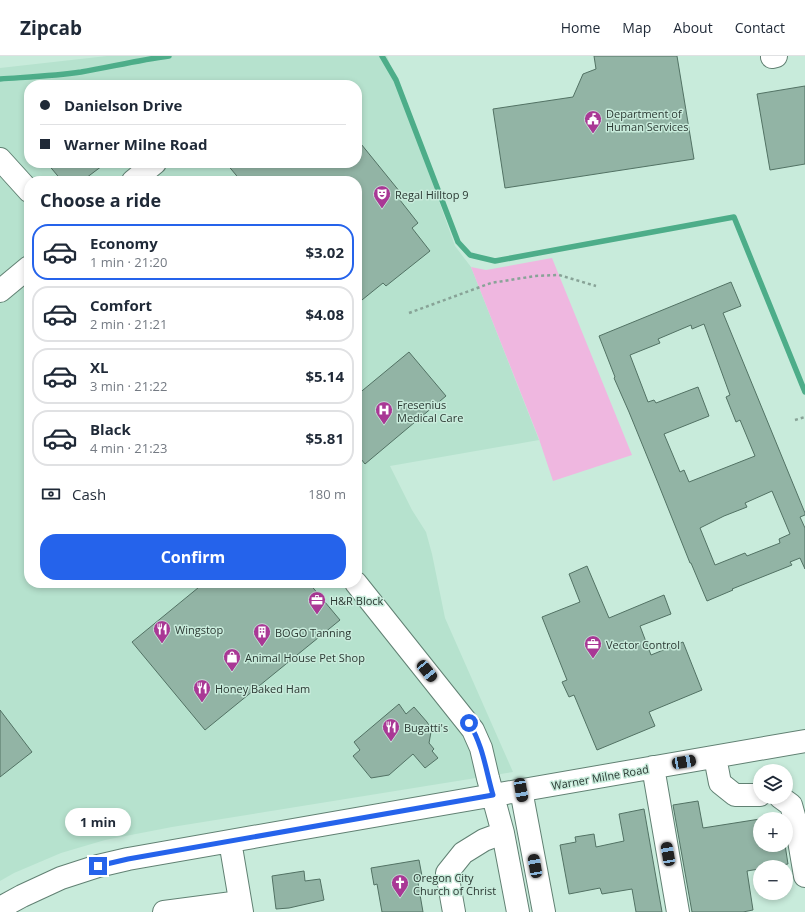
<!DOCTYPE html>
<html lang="en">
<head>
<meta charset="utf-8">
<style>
	:root { --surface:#fff; --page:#f6f6f7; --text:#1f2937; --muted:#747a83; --line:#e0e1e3; --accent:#2563eb }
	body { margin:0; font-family:"Open Sans",sans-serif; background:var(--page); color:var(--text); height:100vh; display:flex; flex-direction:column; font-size:15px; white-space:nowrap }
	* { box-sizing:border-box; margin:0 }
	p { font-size:13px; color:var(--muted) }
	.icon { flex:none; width:22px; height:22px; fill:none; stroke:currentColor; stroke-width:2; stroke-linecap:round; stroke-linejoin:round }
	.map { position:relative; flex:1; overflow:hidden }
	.details { position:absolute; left:24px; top:120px; width:338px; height:412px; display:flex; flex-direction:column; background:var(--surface); border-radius:16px; box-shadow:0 2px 6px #0003 }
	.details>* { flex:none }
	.top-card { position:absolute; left:24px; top:24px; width:338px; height:88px; border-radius:16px; box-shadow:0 2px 6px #0003; display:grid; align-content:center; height:88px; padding:0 16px; background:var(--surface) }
	.fabs { position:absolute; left:753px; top:708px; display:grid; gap:8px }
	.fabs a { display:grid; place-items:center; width:40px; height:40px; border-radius:50%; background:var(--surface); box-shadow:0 2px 6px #0003; font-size:20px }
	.end { position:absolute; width:18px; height:18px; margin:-9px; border:5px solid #2563eb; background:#fff; box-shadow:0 0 0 2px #fff }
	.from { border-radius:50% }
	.bubble { position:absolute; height:28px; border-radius:14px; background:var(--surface); box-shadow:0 2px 6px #0003; font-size:13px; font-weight:700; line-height:28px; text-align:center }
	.car { position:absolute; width:12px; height:24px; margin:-12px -6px; border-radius:5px; box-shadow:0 0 3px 1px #0007; background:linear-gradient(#222 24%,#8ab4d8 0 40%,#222 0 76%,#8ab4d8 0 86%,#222 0) }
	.top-card b { display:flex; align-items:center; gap:14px; height:38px; font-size:15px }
	.top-card b+b { border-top:1px solid var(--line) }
	.top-card i { width:10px; height:10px; background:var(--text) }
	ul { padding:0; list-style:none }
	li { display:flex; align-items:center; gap:12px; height:56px; margin:0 8px 6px; padding:0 8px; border:2px solid var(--line); border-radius:16px }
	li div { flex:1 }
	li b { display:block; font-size:15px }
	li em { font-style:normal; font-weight:700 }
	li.active { border-color:var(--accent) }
	li>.icon { width:36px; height:36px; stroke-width:1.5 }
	h2 { padding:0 16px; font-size:18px; line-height:48px }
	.pay { display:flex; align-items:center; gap:10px; height:44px; padding:0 16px; font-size:15px }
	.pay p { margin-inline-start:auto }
	.cta { display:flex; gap:8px; margin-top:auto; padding:8px 16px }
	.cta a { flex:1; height:46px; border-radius:16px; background:var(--accent); color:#fff; font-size:16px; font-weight:700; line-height:46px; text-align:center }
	header { display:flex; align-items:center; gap:24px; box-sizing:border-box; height:56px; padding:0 20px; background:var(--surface); border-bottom:1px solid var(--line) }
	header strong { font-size:19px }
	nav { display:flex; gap:22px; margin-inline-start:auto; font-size:14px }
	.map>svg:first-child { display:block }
	.built { fill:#b6e2ce; fill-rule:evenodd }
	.green { fill:#efb7e0 }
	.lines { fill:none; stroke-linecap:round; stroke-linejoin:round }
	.stream { stroke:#4dad89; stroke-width:5.5 }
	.building { fill:#92b4a5; stroke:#527264; fill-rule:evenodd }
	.minor-casing { stroke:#618173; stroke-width:24 }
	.path { stroke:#88a397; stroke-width:2.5; stroke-dasharray:3 3; stroke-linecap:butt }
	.minor { stroke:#fff; stroke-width:22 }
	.route { stroke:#2563eb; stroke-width:5 }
	.labels { text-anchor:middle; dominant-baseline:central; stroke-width:3; stroke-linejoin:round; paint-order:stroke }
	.poi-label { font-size:11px; fill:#2b3933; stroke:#c8ebdb; text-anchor:start }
	.street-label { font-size:11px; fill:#2b3933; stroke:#c8ebdb }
</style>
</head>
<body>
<header>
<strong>Zipcab</strong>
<nav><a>Home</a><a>Map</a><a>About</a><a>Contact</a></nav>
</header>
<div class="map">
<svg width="805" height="856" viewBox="0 0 805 856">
	<rect width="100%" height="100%" fill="#c8ebdb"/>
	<path class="built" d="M 107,0 L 387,0 L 455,190 L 471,211 L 539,384 L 390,410 L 412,454 L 426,476 L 432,498 L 445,562 L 513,716 L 172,771 L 105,784 L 61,797 L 14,817 L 0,825 L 0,12 ZM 29,29 L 357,29 L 357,107 L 29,107 ZM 29,125 L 357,125 L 357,527 L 29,527 Z"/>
	<path class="green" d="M 552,202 L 632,399 L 553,425 L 539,383 L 471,211 L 486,214 Z"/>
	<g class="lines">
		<path class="stream" d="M 382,0 L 396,24 L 458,186 L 470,199 L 495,205 L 734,161 L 805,336
			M 0,23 C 27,21 54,20 81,16 C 110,11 139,4 169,0"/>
	</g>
	<path class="building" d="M 594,0 L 677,0 L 694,103 L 505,132 L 493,53 L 573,41 L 583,18 L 596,13 Z
		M 805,30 L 805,108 L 770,114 L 757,38 Z
		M 357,83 L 400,136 L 396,139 L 418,167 L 412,172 L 430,195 L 386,230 L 383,227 L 357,248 L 357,125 L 241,125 L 226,107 L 357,107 Z
		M 47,107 L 106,107 L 82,125 L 62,125 Z
		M 731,226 L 741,250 L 723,257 L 805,457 L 805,459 L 800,461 L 805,472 L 805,513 L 800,502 L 790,506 L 792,509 L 732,533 L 733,534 L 707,545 L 691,507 L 690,507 L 658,427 L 629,356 L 614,322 L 615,321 L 599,280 ZM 704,268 L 730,339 L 726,341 L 736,366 L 740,364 L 755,400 L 689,426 L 684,414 L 680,416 L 664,378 L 709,360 L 698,331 L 656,347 L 654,344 L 648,346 L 630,299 L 660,287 L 658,283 L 691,269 L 692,273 ZM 772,435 L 790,478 L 779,483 L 780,487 L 747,500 L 745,497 L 715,509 L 700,472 L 724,460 L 747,451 L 745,447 Z
		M 409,296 L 446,340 L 365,408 L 357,398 L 357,339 Z
		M 587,510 L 609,562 L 664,539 L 671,558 L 640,570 L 651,599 L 683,586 L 702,634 L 649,656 L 655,670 L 597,694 L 574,639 L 569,641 L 562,626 L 567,624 L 542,561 L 580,546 L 569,518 Z
		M 204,527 L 309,527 L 340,564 L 205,674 L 132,586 Z
		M 399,648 L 406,658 L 414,651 L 427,666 L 430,671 L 431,676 L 429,687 L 434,693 L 432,695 L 438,702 L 425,712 L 413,698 L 389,719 L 371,722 L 353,700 L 360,694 L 354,686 Z
		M 0,654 L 32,696 L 0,721 Z
		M 698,745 L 703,772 L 760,763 L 760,789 L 785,789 L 788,808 L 770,811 L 760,811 L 759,813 L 747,815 L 753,854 L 743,856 L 692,856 L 673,749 Z
		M 644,753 L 662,856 L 636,856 L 632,833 L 602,838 L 600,832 L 569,838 L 560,789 L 576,786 L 575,781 L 594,778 L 596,791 L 624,785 L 619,758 Z
		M 419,804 L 422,820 L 417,821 L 423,856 L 382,856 L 377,828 L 374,829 L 371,812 Z
		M 304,815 L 305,825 L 320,823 L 324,844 L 289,852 L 276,853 L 272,820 Z"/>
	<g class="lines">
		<g class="minor-casing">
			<path id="minor" d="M 772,1 L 776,0
				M 0,103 L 29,135
				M 133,125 L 155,107
				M 0,235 L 29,211
				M 356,527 L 473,674 L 481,692 L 488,722 L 503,777 L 518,856
				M 715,701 L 720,727 L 735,739 L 760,739
				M 653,711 L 678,856
				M 521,734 L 544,856
				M 780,741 L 791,749 L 796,767 L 805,820
				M 230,785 L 242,856
				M 0,852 L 22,840 L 61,822 L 98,810 L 128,803 L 293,774 L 805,685
				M 164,856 L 240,846
				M 454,856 L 447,817 L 463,797 L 484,784 L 503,777"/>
		</g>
		<path class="path" d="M 409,257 L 491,227 L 535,220 L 559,219 L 596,230
			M 795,364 L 805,361"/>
		<use href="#minor" class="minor"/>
	</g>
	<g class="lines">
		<path class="route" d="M 98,810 L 128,803 L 493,739 C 486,715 483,689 469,667"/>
	</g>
	<defs>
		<g id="civic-pin" transform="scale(0.9)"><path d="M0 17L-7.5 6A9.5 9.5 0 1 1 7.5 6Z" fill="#a93895" stroke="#c8ebdb"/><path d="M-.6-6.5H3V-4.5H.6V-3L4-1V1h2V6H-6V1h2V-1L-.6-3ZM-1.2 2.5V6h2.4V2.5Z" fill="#fff"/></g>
		<g id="theatre-pin" transform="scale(0.9)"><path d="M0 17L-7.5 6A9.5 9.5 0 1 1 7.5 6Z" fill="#a93895" stroke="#c8ebdb"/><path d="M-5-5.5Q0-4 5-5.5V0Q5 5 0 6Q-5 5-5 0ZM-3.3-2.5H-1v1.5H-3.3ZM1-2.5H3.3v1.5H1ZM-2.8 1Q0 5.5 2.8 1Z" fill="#fff"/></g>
		<g id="hospital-pin" transform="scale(0.9)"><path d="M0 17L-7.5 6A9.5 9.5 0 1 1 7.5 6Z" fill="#a93895" stroke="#c8ebdb"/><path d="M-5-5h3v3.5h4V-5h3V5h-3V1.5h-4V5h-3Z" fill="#fff"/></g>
		<g id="office-pin" transform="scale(0.9)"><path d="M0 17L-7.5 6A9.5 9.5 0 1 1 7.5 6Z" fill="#a93895" stroke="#c8ebdb"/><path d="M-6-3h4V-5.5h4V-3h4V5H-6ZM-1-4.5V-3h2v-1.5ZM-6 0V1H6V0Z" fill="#fff"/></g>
		<g id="restaurant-pin" transform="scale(0.9)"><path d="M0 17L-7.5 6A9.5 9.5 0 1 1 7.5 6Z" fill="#a93895" stroke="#c8ebdb"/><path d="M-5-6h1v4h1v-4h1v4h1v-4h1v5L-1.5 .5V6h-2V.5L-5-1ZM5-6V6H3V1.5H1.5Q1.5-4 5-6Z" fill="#fff"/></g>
		<g id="building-pin" transform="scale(0.9)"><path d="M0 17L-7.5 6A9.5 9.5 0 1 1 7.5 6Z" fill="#a93895" stroke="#c8ebdb"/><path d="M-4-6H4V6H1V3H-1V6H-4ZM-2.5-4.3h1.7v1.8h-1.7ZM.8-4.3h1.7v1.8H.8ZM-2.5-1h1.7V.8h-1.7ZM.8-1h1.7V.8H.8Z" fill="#fff"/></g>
		<g id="shop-pin" transform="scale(0.9)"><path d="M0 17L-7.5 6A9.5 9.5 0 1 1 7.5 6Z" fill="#a93895" stroke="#c8ebdb"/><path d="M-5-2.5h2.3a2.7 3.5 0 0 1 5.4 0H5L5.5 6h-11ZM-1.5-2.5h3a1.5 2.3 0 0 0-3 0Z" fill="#fff"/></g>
		<g id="church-pin" transform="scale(0.9)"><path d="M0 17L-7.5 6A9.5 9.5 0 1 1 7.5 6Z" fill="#a93895" stroke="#c8ebdb"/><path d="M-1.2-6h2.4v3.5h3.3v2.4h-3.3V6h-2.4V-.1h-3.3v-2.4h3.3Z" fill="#fff"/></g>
	</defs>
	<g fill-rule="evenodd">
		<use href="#civic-pin" x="593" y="63"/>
		<use href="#theatre-pin" x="382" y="138"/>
		<use href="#hospital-pin" x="384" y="354"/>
		<use href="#office-pin" x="317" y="544"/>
		<use href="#restaurant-pin" x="162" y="573"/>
		<use href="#building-pin" x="262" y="576"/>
		<use href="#office-pin" x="593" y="588"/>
		<use href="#shop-pin" x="232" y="601"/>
		<use href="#restaurant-pin" x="202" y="632"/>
		<use href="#restaurant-pin" x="391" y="671"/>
		<use href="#church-pin" x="400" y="827"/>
	</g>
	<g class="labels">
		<g class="poi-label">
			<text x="606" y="57">Department of<tspan x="606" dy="13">Human Services</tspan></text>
			<text x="395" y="138">Regal Hilltop 9</text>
			<text x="397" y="348">Fresenius<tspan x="397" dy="13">Medical Care</tspan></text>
			<text x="330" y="544">H&amp;R Block</text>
			<text x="175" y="573">Wingstop</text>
			<text x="275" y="576">BOGO Tanning</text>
			<text x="606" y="588">Vector Control</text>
			<text x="245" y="601">Animal House Pet Shop</text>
			<text x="215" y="632">Honey Baked Ham</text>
			<text x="404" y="671">Bugatti's</text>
			<text x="413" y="821">Oregon City<tspan x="413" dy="13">Church of Christ</tspan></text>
		</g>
		<g class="street-label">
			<text transform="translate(600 721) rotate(-10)">Warner Milne Road</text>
		</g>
	</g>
</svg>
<div class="fabs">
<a><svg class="icon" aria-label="layers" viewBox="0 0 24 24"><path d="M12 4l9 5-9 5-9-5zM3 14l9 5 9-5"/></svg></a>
<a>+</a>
<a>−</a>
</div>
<i class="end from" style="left:469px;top:667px"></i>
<i class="end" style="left:98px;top:810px"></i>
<div class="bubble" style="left:65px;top:752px;width:66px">1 min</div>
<i class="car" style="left:427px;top:615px;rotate:141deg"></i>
<i class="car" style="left:684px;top:706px;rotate:80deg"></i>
<i class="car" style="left:521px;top:734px;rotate:170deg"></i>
<i class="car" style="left:668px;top:798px;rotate:350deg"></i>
<i class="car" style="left:535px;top:810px;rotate:350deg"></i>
<div class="top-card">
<b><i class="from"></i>Danielson Drive</b>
<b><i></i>Warner Milne Road</b>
</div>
<section class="details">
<h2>Choose a ride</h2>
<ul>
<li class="active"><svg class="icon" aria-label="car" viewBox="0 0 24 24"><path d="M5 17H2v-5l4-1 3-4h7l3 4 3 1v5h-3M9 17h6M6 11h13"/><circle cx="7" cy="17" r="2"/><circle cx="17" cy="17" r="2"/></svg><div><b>Economy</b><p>1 min · 21:20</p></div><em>$3.02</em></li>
<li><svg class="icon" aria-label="car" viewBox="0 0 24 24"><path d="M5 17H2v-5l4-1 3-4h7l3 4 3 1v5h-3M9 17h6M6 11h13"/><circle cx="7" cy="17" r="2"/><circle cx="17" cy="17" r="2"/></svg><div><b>Comfort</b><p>2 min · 21:21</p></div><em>$4.08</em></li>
<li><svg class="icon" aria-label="car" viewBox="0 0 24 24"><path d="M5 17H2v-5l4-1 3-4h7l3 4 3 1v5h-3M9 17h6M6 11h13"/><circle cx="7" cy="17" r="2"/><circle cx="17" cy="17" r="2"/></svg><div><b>XL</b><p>3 min · 21:22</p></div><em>$5.14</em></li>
<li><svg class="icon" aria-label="car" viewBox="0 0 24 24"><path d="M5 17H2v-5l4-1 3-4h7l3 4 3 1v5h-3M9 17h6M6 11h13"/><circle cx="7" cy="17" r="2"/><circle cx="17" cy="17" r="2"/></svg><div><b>Black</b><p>4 min · 21:23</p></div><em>$5.81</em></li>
</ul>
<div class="pay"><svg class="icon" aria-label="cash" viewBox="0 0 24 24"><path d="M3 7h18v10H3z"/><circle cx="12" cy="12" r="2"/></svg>Cash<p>180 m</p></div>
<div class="cta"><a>Confirm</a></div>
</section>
</div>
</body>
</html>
